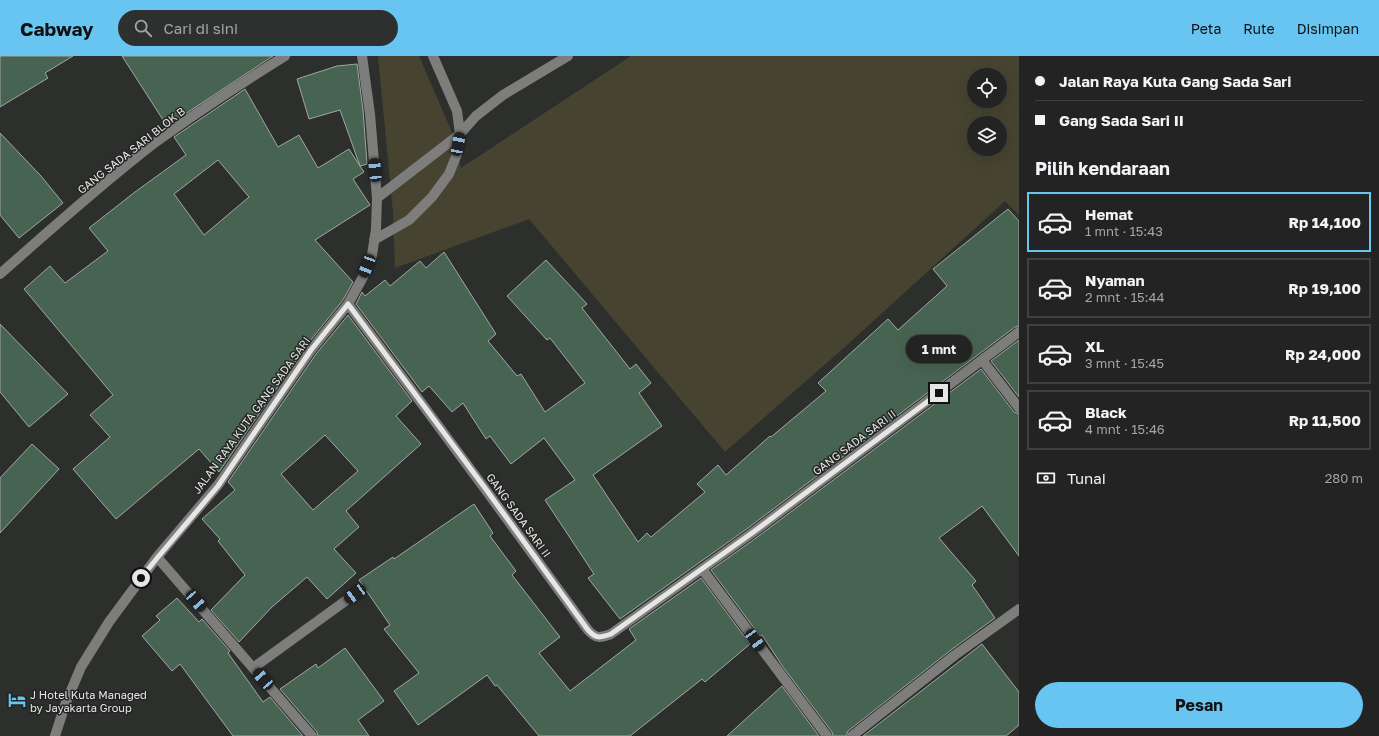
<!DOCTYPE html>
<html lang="id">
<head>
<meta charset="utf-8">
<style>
	:root { --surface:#222322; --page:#2e2f2f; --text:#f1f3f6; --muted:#a2a4a5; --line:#3f4040; --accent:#68c4f0 }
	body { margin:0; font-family:"Golos Text",sans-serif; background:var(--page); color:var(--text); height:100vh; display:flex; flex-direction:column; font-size:15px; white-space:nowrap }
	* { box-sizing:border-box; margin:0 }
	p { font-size:13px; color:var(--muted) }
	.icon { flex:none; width:22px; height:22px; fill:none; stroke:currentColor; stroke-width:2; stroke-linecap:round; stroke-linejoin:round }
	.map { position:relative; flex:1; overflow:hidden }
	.drawer { display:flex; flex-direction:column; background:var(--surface); width:360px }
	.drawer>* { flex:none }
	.guide { display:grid; align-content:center; height:88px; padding:0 16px; background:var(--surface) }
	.fabs { position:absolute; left:967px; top:12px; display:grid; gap:8px }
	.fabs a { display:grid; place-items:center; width:40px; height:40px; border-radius:50%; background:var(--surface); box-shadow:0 4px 16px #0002,0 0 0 1px var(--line); font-size:20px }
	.end { position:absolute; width:18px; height:18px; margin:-9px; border:5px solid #e5e6e5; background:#111; box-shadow:0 0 0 2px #111 }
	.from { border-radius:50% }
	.bubble { position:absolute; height:28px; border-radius:14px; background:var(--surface); box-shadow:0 4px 16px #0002,0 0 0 1px var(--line); font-size:13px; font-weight:700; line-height:28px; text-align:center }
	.car { position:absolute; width:12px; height:24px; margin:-12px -6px; border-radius:5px; box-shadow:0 0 3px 1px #0007; background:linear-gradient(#222 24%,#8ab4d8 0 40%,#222 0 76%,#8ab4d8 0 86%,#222 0) }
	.guide b { display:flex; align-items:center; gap:14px; height:38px; font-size:15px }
	.guide b+b { border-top:1px solid var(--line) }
	.guide i { width:10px; height:10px; background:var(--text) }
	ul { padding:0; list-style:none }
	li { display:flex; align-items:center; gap:12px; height:60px; margin:0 8px 6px; padding:0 8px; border:2px solid var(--line); border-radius:0px }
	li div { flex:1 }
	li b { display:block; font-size:15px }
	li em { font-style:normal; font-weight:700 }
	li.selected { border-color:var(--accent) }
	li>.icon { width:36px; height:36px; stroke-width:1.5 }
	h2 { padding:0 16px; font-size:18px; line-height:48px }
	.pay { display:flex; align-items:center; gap:10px; height:44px; padding:0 16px; font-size:15px }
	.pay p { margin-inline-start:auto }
	.primary-button { display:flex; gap:8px; margin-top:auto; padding:8px 16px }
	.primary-button a { flex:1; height:46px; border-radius:24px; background:var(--accent); color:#111; font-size:16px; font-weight:700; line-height:46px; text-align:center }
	header { display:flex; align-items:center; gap:24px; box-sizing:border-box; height:56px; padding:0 20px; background:var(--accent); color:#111 }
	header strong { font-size:19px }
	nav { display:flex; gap:22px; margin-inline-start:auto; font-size:14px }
	.search { width:280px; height:36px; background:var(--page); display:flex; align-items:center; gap:10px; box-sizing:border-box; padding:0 14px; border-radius:22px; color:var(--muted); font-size:15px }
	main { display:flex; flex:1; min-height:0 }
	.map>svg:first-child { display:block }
	.green { fill:#464430; fill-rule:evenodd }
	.building { fill:#476452; stroke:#a3a6a4; fill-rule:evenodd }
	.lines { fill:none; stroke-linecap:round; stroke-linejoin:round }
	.minor { stroke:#7d7e7c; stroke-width:10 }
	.route { stroke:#e5e6e5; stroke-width:5 }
	.labels { text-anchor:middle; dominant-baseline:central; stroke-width:3; stroke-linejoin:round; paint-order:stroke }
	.street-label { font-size:11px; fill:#e5e6e5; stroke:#232523 }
	.poi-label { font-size:11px; fill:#e5e6e5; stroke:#232523; text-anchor:start }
</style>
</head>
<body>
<header>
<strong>Cabway</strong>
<div class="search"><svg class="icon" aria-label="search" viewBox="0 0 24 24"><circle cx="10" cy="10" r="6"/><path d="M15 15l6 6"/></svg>Cari di sini</div>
<nav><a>Peta</a><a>Rute</a><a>Disimpan</a></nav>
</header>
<main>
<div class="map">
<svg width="1019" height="680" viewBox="0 0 1019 680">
	<rect width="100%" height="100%" fill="#2d2f2d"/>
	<path class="green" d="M 378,0 L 419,0 L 451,74 L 461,112 L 631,0 L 1019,0 L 1019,159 L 1005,145 L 846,290 L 725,396 L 529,163 L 395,212 L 393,157 ZM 974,19 L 1000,19 L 1000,45 L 974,45 ZM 974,67 L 1000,67 L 1000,93 L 974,93 Z"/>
	<path class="building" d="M 0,0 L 73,0 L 45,17 L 48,22 L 0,51 Z
		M 122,0 L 273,0 L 167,70 Z
		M 357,8 L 363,54 L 367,108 L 360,110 L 364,116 L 353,123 L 370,149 L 315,184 L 353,226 L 343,244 L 306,290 L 219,416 L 199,393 L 116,463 L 73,413 L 110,381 L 90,359 L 113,339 L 24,233 L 50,210 L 65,227 L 108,195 L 89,172 L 135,136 L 186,99 L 174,81 L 245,33 L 278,91 L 299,79 L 318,112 L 349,93 L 360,110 L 340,54 L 309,63 L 297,23 L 337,10 ZM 218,104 L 249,141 L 204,179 L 174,138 Z
		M 0,77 L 41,120 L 63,147 L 19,182 L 0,159 Z
		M 1008,153 L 1019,165 L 1019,270 L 1015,271 L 748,472 L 620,563 L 588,522 L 594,518 L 545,444 L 575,424 L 544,382 L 511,408 L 490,380 L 486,383 L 463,347 L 452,356 L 429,330 L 422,336 L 356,248 L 362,236 L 365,240 L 385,224 L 390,230 L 420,205 L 426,212 L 444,196 L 496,278 L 488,285 L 517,320 L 521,318 L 545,356 L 585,327 L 550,282 L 547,284 L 507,240 L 546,204 L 587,248 L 582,252 L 630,313 L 636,308 L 651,327 L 639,337 L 662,370 L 593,419 L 638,486 L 647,477 L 651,481 L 705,436 L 697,428 L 718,409 L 726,419 L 770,380 L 771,381 L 826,335 L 818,327 L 888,263 L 898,274 L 947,230 L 933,213 Z
		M 348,259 L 412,345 L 396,360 L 421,388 L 346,455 L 359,471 L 334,493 L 356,517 L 327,543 L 307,521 L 272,551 L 239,586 L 211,554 L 245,519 L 218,485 L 220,483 L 202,463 L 235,434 L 228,426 L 316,298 ZM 325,379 L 358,415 L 313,454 L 281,418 Z
		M 0,268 L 68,338 L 29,371 L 0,336 Z
		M 1019,284 L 1019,341 L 991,305 Z
		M 981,313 L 1014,356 L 1019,358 L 1019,500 L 982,450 L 939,482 L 976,525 L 972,529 L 995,562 L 951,594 L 848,675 L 846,680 L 833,680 L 832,676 L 783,611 L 762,579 L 760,580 L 711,514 L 756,482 Z
		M 32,388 L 59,413 L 0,477 L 0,422 Z
		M 474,448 L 493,477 L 490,480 L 516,515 L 512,519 L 560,581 L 539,597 L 570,635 L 636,584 L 629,573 L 701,522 L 750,588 L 705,626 L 702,623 L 630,680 L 539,680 L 497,629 L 495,630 L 487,619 L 418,669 L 394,635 L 419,617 L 384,573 L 390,569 L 359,524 L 393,501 L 394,503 Z
		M 177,542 L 199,566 L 202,563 L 230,595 L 228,597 L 263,646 L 270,641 L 303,680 L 233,680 L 180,608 L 172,615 L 142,580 L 160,564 L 156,560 Z
		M 982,588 L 1019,636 L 1019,669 L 1006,680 L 863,680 Z
		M 345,592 L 384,645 L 358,664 L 369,680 L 318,680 L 317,676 L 280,633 L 316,608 L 318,612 Z
		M 782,630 L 819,680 L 727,680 Z"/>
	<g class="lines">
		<path class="minor" d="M 433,0 L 457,55 L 460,78 L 476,60 L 503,39 L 568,0
			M 377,142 L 460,78
			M 374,184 L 409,164 L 432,141 L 449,118 L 457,98 L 460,78
			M 0,218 C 50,174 100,129 153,88 C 196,57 240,28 285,0
			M 348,248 L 485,433 L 588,574 C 596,583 600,582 611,578 L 752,477 L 1019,276
			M 982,304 L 1019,352
			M 157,501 L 312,680
			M 702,513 L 827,680
			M 253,612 L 355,538
			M 55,680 L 65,649 L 81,611 L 109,566 L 157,501 L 218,429 L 311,294 L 348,248 L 363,221 L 372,199 L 376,173 L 377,142 L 370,58 L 362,0
			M 852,680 L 955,599 L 1019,553"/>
	</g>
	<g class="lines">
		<path class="route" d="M 141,522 L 158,501 L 218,430 L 311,294 L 348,248 L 485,432 L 588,574 C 596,583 600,582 611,578 L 752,477 L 939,337"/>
	</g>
	<defs>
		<g id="hotel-bare" transform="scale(1.38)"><path d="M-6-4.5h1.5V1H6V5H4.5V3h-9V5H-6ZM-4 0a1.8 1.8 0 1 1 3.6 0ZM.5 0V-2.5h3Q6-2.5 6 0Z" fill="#68c4f0" stroke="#232523" stroke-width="2.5" paint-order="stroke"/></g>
	</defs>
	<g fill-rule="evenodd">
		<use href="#hotel-bare" x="17" y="644"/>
	</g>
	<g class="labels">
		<g class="street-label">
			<text transform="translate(131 94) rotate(-38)">GANG SADA SARI BLOK B</text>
			<text transform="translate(251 359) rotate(-54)">JALAN RAYA KUTA GANG SADA SARI</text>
			<text transform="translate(854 386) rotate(-37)">GANG SADA SARI II</text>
			<text transform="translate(519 459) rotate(54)">GANG SADA SARI II</text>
		</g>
		<g class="poi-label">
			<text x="30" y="638">J Hotel Kuta Managed<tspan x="30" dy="13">by Jayakarta Group</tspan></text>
		</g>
	</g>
</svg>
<div class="fabs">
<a><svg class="icon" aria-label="locate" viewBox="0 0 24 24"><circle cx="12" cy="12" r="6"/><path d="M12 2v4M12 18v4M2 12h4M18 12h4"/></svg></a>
<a><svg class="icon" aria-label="layers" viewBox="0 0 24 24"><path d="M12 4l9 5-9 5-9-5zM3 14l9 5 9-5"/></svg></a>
</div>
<i class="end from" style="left:141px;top:522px"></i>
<i class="end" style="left:939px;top:337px"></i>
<div class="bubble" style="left:906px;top:279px;width:66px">1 mnt</div>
<i class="car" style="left:458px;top:88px;rotate:11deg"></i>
<i class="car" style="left:375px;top:114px;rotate:355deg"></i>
<i class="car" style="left:367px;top:210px;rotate:201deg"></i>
<i class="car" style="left:355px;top:538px;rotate:234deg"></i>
<i class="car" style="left:196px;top:545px;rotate:139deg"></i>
<i class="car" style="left:755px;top:584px;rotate:144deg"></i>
<i class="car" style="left:263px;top:623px;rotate:319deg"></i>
</div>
<section class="drawer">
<div class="guide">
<b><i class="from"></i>Jalan Raya Kuta Gang Sada Sari</b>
<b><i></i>Gang Sada Sari II</b>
</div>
<h2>Pilih kendaraan</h2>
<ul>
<li class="selected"><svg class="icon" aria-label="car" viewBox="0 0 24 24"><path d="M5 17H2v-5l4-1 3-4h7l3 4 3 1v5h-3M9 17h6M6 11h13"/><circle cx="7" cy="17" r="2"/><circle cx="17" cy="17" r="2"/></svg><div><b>Hemat</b><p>1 mnt · 15:43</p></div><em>Rp 14,100</em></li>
<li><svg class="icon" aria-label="car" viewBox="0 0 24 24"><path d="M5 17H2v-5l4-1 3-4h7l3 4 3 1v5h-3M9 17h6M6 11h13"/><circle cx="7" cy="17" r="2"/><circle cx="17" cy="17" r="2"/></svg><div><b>Nyaman</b><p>2 mnt · 15:44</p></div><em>Rp 19,100</em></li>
<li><svg class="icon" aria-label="car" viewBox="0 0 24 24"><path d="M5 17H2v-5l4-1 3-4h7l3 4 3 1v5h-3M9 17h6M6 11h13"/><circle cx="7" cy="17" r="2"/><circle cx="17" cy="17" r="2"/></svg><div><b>XL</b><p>3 mnt · 15:45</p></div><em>Rp 24,000</em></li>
<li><svg class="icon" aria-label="car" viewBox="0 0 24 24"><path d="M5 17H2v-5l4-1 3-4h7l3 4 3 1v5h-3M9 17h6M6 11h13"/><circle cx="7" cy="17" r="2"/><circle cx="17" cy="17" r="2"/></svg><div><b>Black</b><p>4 mnt · 15:46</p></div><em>Rp 11,500</em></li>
</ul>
<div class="pay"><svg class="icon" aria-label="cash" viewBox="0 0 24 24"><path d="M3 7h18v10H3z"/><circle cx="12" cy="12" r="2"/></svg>Tunai<p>280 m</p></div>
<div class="primary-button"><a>Pesan</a></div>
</section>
</main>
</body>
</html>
